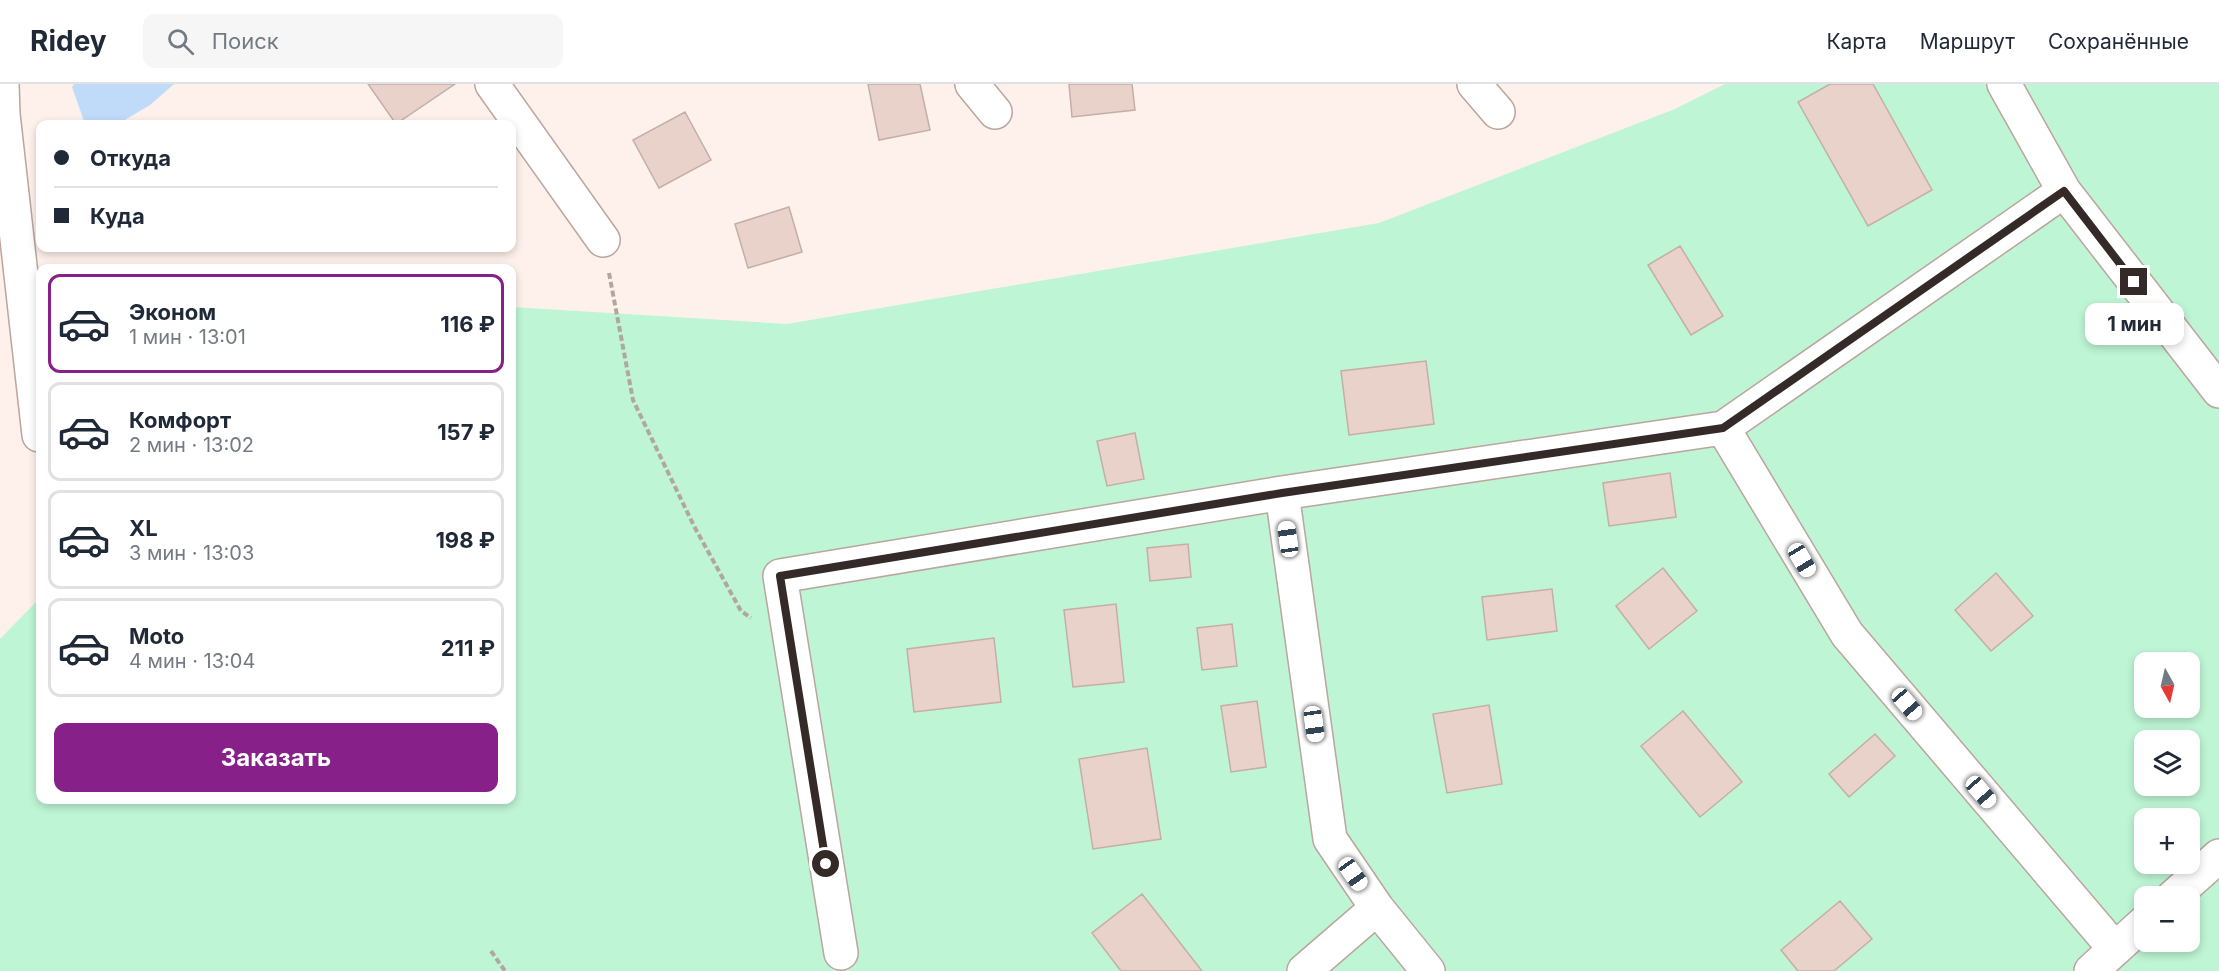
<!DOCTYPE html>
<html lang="ru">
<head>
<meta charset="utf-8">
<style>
	:root { --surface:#fff; --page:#f6f6f7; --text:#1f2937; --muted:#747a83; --line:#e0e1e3; --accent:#872189 }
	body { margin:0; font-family:Inter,sans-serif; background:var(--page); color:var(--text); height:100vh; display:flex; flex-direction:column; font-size:22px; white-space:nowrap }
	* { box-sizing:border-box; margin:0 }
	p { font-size:20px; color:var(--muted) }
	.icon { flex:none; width:33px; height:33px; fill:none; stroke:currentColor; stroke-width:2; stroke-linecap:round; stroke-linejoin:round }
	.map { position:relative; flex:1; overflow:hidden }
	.panel { position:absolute; left:36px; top:180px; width:480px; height:540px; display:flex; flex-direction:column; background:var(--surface); border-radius:12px; box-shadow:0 3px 9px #0003 }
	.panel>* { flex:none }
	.guide { position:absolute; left:36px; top:36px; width:480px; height:132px; border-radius:12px; box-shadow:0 3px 9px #0003; display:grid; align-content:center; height:132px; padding:0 18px; background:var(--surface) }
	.needle { width:39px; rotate:172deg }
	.fabs { position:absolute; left:2134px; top:568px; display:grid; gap:12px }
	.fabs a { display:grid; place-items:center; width:66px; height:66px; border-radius:12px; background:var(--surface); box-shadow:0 3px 9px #0003; font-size:30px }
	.end { position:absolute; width:27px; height:27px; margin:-14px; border:8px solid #342b28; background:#fff; box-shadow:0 0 0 3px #fff }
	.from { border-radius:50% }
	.bubble { position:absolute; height:42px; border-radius:12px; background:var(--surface); box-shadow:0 3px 9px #0003; font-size:20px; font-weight:700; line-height:42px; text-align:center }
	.car { position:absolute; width:18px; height:36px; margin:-18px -9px; border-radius:8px; box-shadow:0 0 4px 2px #0007; background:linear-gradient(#fff 24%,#345 0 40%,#fff 0 76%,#345 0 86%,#fff 0) }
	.guide b { display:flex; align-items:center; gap:21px; height:57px; font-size:22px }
	.guide b+b { border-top:2px solid var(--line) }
	.guide i { width:15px; height:15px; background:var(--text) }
	ul { padding:10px 0 0; list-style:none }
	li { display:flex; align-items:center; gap:18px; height:99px; margin:0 12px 9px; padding:0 6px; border:3px solid var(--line); border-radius:12px }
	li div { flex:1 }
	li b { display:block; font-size:22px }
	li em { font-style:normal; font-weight:700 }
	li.current { border-color:var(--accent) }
	li>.icon { width:54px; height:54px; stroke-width:1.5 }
	.cta { display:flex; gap:12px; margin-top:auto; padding:12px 18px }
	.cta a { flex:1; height:69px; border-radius:12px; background:var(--accent); color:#fff; font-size:24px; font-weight:700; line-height:69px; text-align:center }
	header { display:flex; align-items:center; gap:36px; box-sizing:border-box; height:84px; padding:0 30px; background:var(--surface); border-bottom:2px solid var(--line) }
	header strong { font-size:28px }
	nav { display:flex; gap:33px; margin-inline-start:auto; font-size:21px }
	.search { width:420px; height:54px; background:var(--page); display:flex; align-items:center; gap:15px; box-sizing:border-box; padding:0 21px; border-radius:12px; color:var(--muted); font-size:22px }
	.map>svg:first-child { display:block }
	.green { fill:#bef5d4; fill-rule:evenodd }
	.water { fill:#c0dbfa }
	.building { fill:#e9d2c9; stroke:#c4aea6; stroke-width:1.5 }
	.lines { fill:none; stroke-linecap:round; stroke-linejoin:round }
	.minor-casing { stroke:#bba59d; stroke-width:36 }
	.tertiary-casing { stroke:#bba59d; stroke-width:36 }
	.path { stroke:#b2a6a2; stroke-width:4; stroke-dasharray:6 3; stroke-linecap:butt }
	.minor { stroke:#fff; stroke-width:33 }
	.tertiary { stroke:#fff; stroke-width:33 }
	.route { stroke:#342b28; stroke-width:8 }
</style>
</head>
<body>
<header>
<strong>Ridey</strong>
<div class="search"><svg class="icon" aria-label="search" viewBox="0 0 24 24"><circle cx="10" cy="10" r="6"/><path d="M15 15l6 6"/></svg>Поиск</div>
<nav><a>Карта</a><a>Маршрут</a><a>Сохранённые</a></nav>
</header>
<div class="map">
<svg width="2219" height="887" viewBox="0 0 2219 887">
	<rect width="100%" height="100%" fill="#fef0eb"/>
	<path class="green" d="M 1725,0 L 2219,0 L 2219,887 L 0,887 L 0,555 L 40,514 L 40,716 L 512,716 L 512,223 L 787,240 L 1379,139 L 1675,25 ZM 2145,579 L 2190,579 L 2190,624 L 2145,624 ZM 2145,657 L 2190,657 L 2190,702 L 2145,702 ZM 2145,735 L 2190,735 L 2190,780 L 2145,780 ZM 2145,813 L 2190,813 L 2190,858 L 2145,858 Z"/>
	<path class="water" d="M 74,0 L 174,0 L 150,21 L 118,40 L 85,40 L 72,3 Z"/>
	<path class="building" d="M 368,0 L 455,0 L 396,40 Z
		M 868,0 L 920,0 L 930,46 L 879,56 Z
		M 1069,0 L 1132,0 L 1135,26 L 1072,33 Z
		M 1830,0 L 1873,0 L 1932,106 L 1868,142 L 1798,18 Z
		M 685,28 L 711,76 L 659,104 L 633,56 Z
		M 789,123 L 802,168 L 748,184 L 735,140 Z
		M 1680,162 L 1723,232 L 1691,251 L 1648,181 Z
		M 1426,277 L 1434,340 L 1349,351 L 1341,287 Z
		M 1135,349 L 1144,395 L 1107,402 L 1097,357 Z
		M 1670,389 L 1676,433 L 1609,442 L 1603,399 Z
		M 1188,460 L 1191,493 L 1150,497 L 1147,464 Z
		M 1663,484 L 1697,527 L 1649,565 L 1616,522 Z
		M 1996,489 L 2033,532 L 1991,567 L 1955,526 Z
		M 1552,505 L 1557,547 L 1487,556 L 1482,513 Z
		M 1116,520 L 1124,598 L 1073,603 L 1064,526 Z
		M 1232,540 L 1237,582 L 1202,586 L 1197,544 Z
		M 994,554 L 1001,618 L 914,628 L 907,565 Z
		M 1257,617 L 1266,683 L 1231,688 L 1221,622 Z
		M 1489,621 L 1502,700 L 1447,709 L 1433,630 Z
		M 1683,627 L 1742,698 L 1700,733 L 1641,662 Z
		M 1875,650 L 1895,672 L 1849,713 L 1829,690 Z
		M 1147,664 L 1161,755 L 1093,765 L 1079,675 Z
		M 1142,810 L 1202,887 L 1121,887 L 1092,849 Z
		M 1840,817 L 1872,855 L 1834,887 L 1798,887 L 1781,866 Z"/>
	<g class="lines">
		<g class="minor-casing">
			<path id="minor" d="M 2,0 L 3,30 L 39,351
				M 492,0 L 603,156
				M 972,0 L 995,28
				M 1474,0 L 1498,28
				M 2004,0 L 2064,107 L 2219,307
				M 1723,344 L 1847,550 L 2115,865
				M 1282,409 L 1330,755 L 1377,824 L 1428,887
				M 841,869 L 780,492 L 1282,409 L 1723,344 L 2064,107
				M 1304,887 L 1377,824"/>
		</g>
		<g class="tertiary-casing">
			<path id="tertiary" d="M 2173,813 L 2219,772
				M 2091,887 L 2145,838"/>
		</g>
		<path class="path" d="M 609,189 L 633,316 L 694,442 L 741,527 L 751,534
			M 491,867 L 505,887"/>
		<use href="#minor" class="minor"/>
		<use href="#tertiary" class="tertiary"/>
	</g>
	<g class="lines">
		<path class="route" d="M 826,780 L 780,492 L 1282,409 L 1723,344 L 2064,107 L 2134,198"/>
	</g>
</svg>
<div class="fabs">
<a><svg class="needle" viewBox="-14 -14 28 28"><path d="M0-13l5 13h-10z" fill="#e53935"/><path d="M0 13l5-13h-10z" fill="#747a83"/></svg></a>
<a><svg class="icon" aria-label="layers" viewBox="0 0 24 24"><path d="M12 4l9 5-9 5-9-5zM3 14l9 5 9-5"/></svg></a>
<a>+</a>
<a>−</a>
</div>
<i class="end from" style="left:826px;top:780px"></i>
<i class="end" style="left:2134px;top:198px"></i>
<div class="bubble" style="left:2085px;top:219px;width:99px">1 мин</div>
<i class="car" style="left:1288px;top:455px;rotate:352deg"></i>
<i class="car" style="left:1802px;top:476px;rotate:149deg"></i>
<i class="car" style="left:1907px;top:620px;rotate:139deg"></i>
<i class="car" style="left:1314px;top:640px;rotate:172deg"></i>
<i class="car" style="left:1981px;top:708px;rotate:139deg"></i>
<i class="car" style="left:1353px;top:790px;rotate:145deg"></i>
<div class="guide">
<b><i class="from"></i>Откуда</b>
<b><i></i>Куда</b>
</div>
<section class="panel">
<ul>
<li class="current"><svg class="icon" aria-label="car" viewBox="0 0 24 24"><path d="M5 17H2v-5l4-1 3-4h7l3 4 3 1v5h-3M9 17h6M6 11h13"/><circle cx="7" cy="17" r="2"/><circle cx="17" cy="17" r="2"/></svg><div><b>Эконом</b><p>1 мин · 13:01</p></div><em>116 ₽</em></li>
<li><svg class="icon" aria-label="car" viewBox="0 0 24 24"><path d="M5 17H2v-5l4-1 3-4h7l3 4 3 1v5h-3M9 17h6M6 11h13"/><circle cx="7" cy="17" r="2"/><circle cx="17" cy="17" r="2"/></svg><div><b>Комфорт</b><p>2 мин · 13:02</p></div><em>157 ₽</em></li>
<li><svg class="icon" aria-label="car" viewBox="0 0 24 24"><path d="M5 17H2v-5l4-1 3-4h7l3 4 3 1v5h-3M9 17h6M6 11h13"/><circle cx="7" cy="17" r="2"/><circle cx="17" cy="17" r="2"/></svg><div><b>XL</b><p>3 мин · 13:03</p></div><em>198 ₽</em></li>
<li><svg class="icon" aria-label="car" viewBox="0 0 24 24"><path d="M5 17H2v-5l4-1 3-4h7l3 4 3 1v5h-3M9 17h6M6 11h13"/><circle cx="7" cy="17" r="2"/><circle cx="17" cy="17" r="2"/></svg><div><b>Moto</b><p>4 мин · 13:04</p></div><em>211 ₽</em></li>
</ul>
<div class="cta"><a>Заказать</a></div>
</section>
</div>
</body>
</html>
